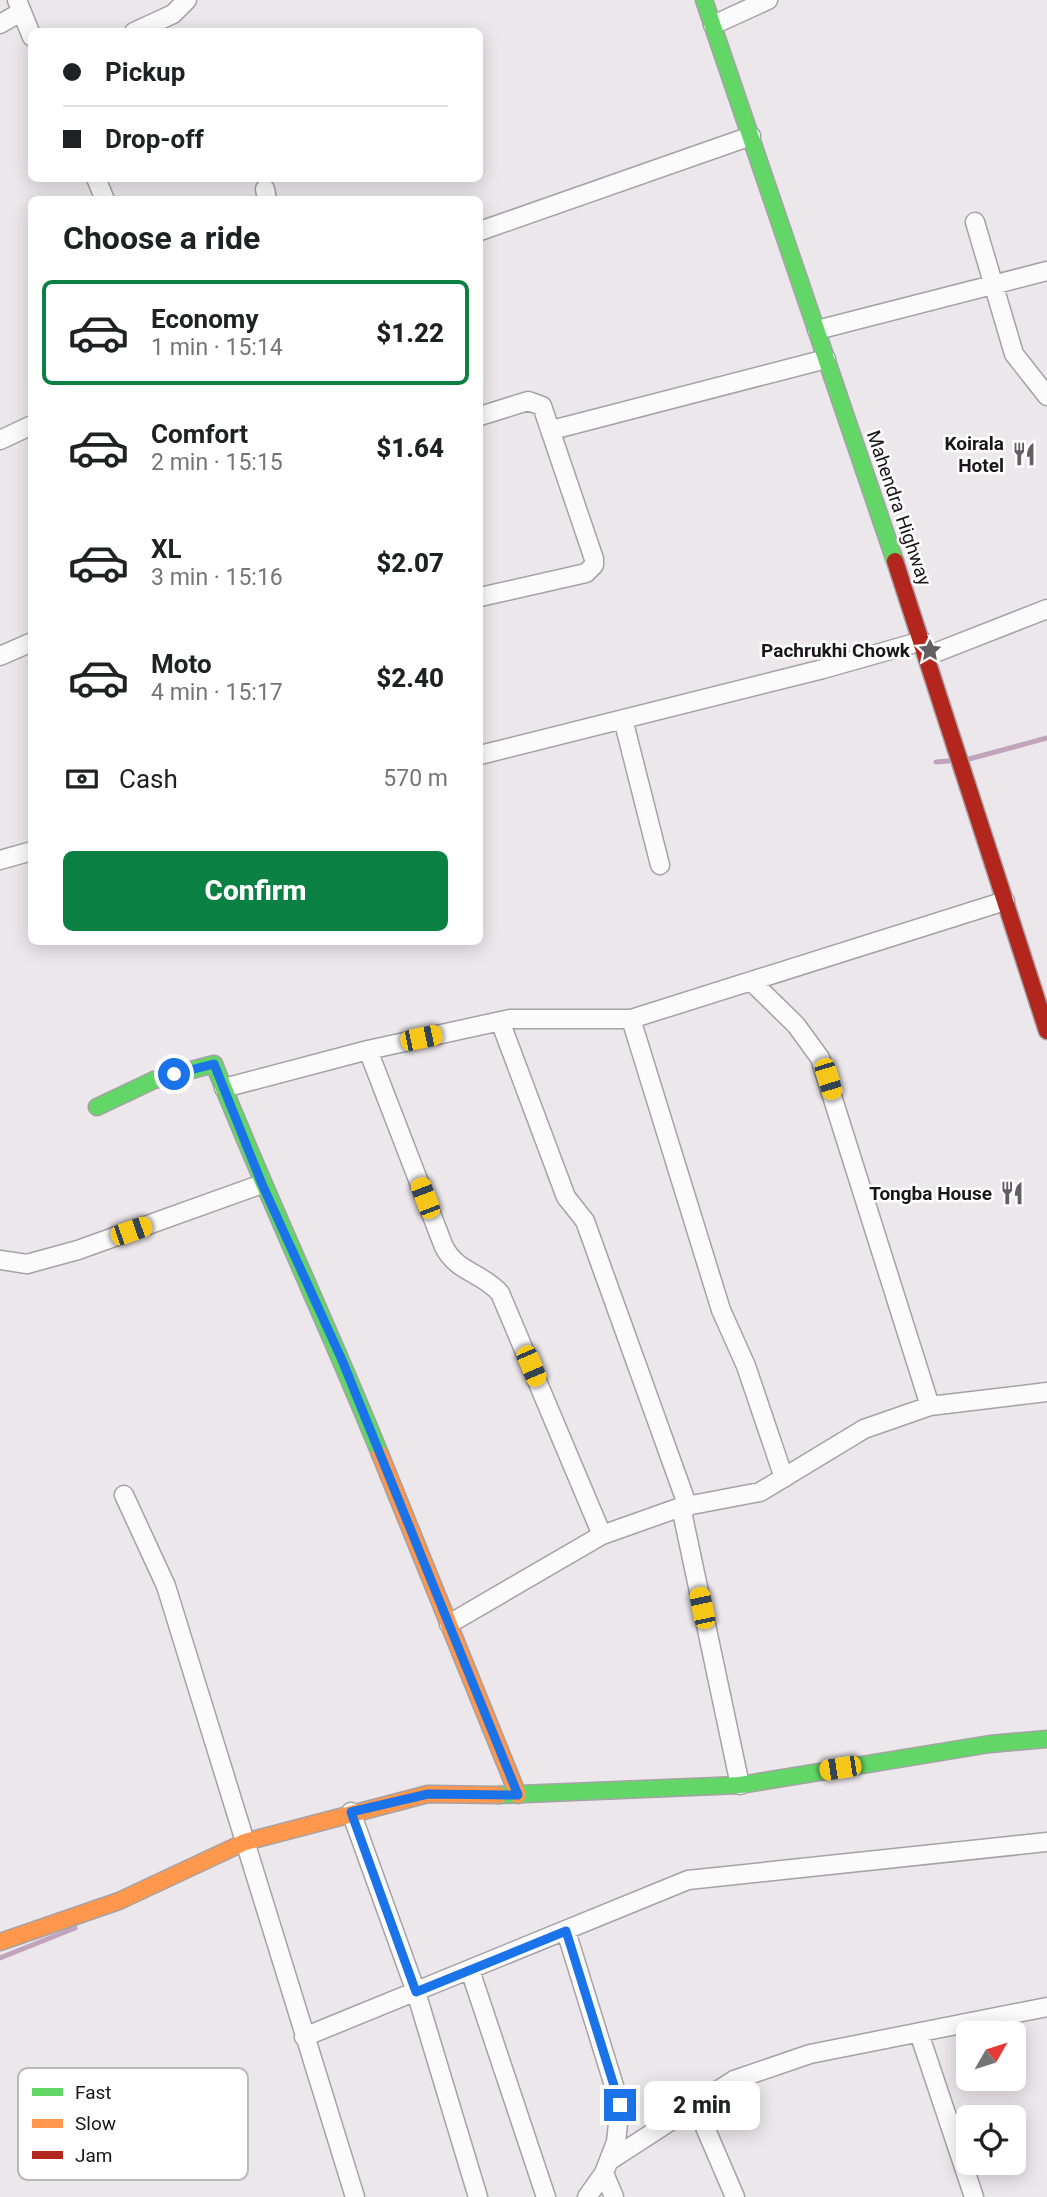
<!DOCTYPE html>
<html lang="en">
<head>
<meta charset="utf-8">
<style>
	:root { --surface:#fff; --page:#f2f2f2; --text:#202124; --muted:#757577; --line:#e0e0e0; --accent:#0b8043 }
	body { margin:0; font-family:Roboto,sans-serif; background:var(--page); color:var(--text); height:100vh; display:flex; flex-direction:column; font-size:26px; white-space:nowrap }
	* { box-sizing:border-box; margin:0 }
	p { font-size:23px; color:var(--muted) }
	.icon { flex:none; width:38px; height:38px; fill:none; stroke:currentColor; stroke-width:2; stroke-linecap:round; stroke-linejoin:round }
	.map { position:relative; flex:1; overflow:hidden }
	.sheet { position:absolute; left:28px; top:196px; width:455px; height:749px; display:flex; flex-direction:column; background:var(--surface); border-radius:10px; box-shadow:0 4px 18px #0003 }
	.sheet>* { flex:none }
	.banner { position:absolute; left:28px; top:28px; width:455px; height:154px; border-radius:10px; box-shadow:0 4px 18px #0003; display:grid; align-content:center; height:154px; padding:0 35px; background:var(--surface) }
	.needle { width:46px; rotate:51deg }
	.fabs { position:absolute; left:956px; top:2021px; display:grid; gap:14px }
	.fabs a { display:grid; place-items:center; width:70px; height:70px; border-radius:10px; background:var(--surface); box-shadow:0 4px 18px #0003; font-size:35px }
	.end { position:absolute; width:32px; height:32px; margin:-16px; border:9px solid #1a73e8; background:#fff; box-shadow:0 0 0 4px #fff }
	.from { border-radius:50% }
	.bubble { position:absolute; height:49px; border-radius:10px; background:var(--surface); box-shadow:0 4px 18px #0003; font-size:23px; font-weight:800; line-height:49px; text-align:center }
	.car { position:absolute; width:21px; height:42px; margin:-21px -10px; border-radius:9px; box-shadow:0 0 5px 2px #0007; background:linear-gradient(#f5c518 24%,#345 0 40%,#f5c518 0 76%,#345 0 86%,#f5c518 0) }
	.banner b { display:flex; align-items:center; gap:24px; height:66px; font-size:26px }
	.banner b+b { border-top:2px solid var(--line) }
	.banner i { width:18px; height:18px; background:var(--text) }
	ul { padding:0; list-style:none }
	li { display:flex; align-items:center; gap:21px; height:105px; margin:0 14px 10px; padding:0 21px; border:4px solid transparent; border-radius:10px }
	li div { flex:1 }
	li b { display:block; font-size:26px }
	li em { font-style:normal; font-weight:800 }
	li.active { border-color:var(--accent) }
	li>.icon { width:63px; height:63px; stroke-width:1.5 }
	h2 { padding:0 35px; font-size:32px; line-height:84px }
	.pay { display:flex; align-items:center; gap:18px; height:77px; padding:0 35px; font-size:26px }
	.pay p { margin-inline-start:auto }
	.button { display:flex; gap:14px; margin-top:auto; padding:14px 35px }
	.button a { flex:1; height:80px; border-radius:10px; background:var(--accent); color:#fff; font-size:28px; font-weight:800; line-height:80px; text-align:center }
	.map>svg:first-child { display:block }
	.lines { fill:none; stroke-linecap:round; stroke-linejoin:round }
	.stream { stroke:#c1a4bc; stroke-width:5 }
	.street-casing { stroke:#a5a1a4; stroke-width:21 }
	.fast-casing { stroke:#a5a1a4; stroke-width:19 }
	.slow-casing { stroke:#a5a1a4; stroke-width:19 }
	.jam-casing { stroke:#a5a1a4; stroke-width:19 }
	.street { stroke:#fcfbfc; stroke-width:18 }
	.fast { stroke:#63d668; stroke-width:16 }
	.slow { stroke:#ff974d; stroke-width:16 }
	.jam { stroke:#b3261e; stroke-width:16 }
	.route { stroke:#1a73e8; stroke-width:9 }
	.labels { text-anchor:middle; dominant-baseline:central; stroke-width:5; stroke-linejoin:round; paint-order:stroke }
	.poi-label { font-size:19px; font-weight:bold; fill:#191518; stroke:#fff; text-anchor:end }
	.street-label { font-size:19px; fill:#191518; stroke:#fff }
	.key { fill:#fff; stroke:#bab9ba; stroke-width:2 }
	.key-label { font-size:19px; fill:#191518 }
</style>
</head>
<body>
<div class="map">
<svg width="1047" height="2197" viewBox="0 0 1047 2197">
	<rect width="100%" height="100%" fill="#ece7eb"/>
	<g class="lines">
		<path class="stream" d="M 969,759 L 1047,738
			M 936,762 L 948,761
			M 0,1958 L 75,1928"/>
		<g class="street-casing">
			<path id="street" d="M 17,0 L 32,37
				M 0,24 L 21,12
				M 713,25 L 768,0
				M 134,32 L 173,14 L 187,0
				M 96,178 L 105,200
				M 265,189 L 267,200
				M 975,222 L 1014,354 L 1047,396
				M 480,231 L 751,136
				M 817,330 L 1047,271
				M 480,416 L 528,401 L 542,406 L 594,559 L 594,565 L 586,573 L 480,597
				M 552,430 L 826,359
				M 0,440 L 32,425
				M 0,656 L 32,642
				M 927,656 L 1047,609
				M 623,719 L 660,865
				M 480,755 L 823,669 L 922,641
				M 0,860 L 32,851
				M 751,981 L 796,1025 L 820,1058 L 930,1406
				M 631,1019 L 721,1310 L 746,1366 L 784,1478
				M 500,1021 L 566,1197 L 585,1221 L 688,1507
				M 368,1050 L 444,1247 C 458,1273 481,1272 500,1293 L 602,1535
				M 224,1088 L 368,1050 L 510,1019 L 631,1019 L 1005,901
				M 0,1260 L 27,1264 L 78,1250 L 262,1184
				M 124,1495 L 166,1586 L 355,2197
				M 681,1507 L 740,1785
				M 449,1624 L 602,1535 L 681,1507 L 760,1492 L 864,1429 L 930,1406 L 1047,1392
				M 351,1812 L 416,1992 L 478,2197
				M 566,1931 L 620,2105 L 616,2142 L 604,2173 L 587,2197
				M 470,1970 L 546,2197
				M 919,2033 L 974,2197
				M 304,2037 L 688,1880 L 1047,1842
				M 695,2104 L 735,2197
				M 609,2161 L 734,2080 L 810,2054 L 1047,2007
				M 604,2173 L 614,2197"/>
		</g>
		<g class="fast-casing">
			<path id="fast" d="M 704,0 L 895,561
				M 97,1107 L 154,1080 L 214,1064 C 266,1195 327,1323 380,1454
				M 499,1795 L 740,1785 L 990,1744 L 1047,1739"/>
		</g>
		<g class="slow-casing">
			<path id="slow" d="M 380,1454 L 518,1795
				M 0,1942 L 119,1901 L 245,1842 L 428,1794 L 499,1795"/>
		</g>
		<g class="jam-casing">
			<path id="jam" d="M 895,561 L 1047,1031"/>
		</g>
		<use href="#street" class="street"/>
		<use href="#fast" class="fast"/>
		<use href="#slow" class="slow"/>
		<use href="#jam" class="jam"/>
	</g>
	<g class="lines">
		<path class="route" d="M 174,1074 L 214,1064 L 262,1184 L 342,1360 L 518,1795 L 428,1794 L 351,1812 L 416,1992 L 566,1931 L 620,2105"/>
	</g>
	<defs>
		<g id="restaurant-bare" transform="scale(1.89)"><path d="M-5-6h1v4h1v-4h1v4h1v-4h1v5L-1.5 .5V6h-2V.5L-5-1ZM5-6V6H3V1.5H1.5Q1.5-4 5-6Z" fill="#635e62" stroke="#fff" stroke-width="2.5" paint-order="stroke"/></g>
		<g id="sight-bare" transform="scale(1.89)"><path d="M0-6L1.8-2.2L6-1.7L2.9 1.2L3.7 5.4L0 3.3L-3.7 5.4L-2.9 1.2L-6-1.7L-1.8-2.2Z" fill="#635e62" stroke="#fff" stroke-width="2.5" paint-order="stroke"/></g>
	</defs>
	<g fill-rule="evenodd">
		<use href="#restaurant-bare" x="1024" y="454"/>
		<use href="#sight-bare" x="930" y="650"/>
		<use href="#restaurant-bare" x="1012" y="1193"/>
	</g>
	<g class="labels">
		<g class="poi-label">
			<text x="1004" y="443">Koirala<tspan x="1004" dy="22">Hotel</tspan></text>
			<text x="910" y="650">Pachrukhi Chowk</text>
			<text x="992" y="1193">Tongba House</text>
		</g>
		<g class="street-label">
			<text transform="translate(899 508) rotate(71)">Mahendra Highway</text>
		</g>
	</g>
	<rect x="18" y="2068" width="230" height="112" rx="10" class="key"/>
	<rect x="32" y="2088" width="31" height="8" fill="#63d668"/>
	<rect x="32" y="2119" width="31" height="9" fill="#ff974d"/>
	<rect x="32" y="2151" width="31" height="8" fill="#b3261e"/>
	<g class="key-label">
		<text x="75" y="2099">Fast</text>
		<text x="75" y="2130">Slow</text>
		<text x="75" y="2162">Jam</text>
	</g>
</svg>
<div class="fabs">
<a><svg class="needle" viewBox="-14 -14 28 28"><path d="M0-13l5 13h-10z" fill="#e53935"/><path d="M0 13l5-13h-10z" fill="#757577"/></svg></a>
<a><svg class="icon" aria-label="locate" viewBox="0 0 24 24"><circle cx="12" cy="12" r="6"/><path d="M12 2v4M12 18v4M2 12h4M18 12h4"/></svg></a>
</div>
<i class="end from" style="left:174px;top:1074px"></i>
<i class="end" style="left:620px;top:2105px"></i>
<div class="bubble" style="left:644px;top:2081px;width:116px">2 min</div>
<i class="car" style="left:421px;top:1038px;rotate:78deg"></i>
<i class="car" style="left:828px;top:1079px;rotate:163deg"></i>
<i class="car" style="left:425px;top:1198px;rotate:339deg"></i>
<i class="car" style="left:131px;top:1231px;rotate:71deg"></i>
<i class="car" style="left:531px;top:1366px;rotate:157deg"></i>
<i class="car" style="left:702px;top:1608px;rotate:348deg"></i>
<i class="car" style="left:840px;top:1768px;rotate:261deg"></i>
<div class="banner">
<b><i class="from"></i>Pickup</b>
<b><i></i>Drop-off</b>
</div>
<section class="sheet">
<h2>Choose a ride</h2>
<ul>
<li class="active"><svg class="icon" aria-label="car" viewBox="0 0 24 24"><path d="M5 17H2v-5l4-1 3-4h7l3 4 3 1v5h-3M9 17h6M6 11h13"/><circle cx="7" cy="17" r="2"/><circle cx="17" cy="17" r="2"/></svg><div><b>Economy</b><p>1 min · 15:14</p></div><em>$1.22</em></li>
<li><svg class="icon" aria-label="car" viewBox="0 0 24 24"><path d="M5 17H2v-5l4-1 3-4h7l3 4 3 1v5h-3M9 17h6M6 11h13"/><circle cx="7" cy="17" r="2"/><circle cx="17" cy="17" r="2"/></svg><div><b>Comfort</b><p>2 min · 15:15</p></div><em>$1.64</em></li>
<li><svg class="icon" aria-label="car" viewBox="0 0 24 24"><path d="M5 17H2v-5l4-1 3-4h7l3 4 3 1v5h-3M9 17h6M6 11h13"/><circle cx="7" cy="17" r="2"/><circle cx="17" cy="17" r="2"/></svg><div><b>XL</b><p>3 min · 15:16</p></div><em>$2.07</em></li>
<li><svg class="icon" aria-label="car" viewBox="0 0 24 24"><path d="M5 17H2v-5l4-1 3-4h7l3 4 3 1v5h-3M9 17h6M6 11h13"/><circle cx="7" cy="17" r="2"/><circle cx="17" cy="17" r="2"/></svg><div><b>Moto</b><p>4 min · 15:17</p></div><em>$2.40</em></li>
</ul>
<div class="pay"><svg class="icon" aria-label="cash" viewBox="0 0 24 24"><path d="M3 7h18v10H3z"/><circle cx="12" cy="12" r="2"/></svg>Cash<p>570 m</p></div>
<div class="button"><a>Confirm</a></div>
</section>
</div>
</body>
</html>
